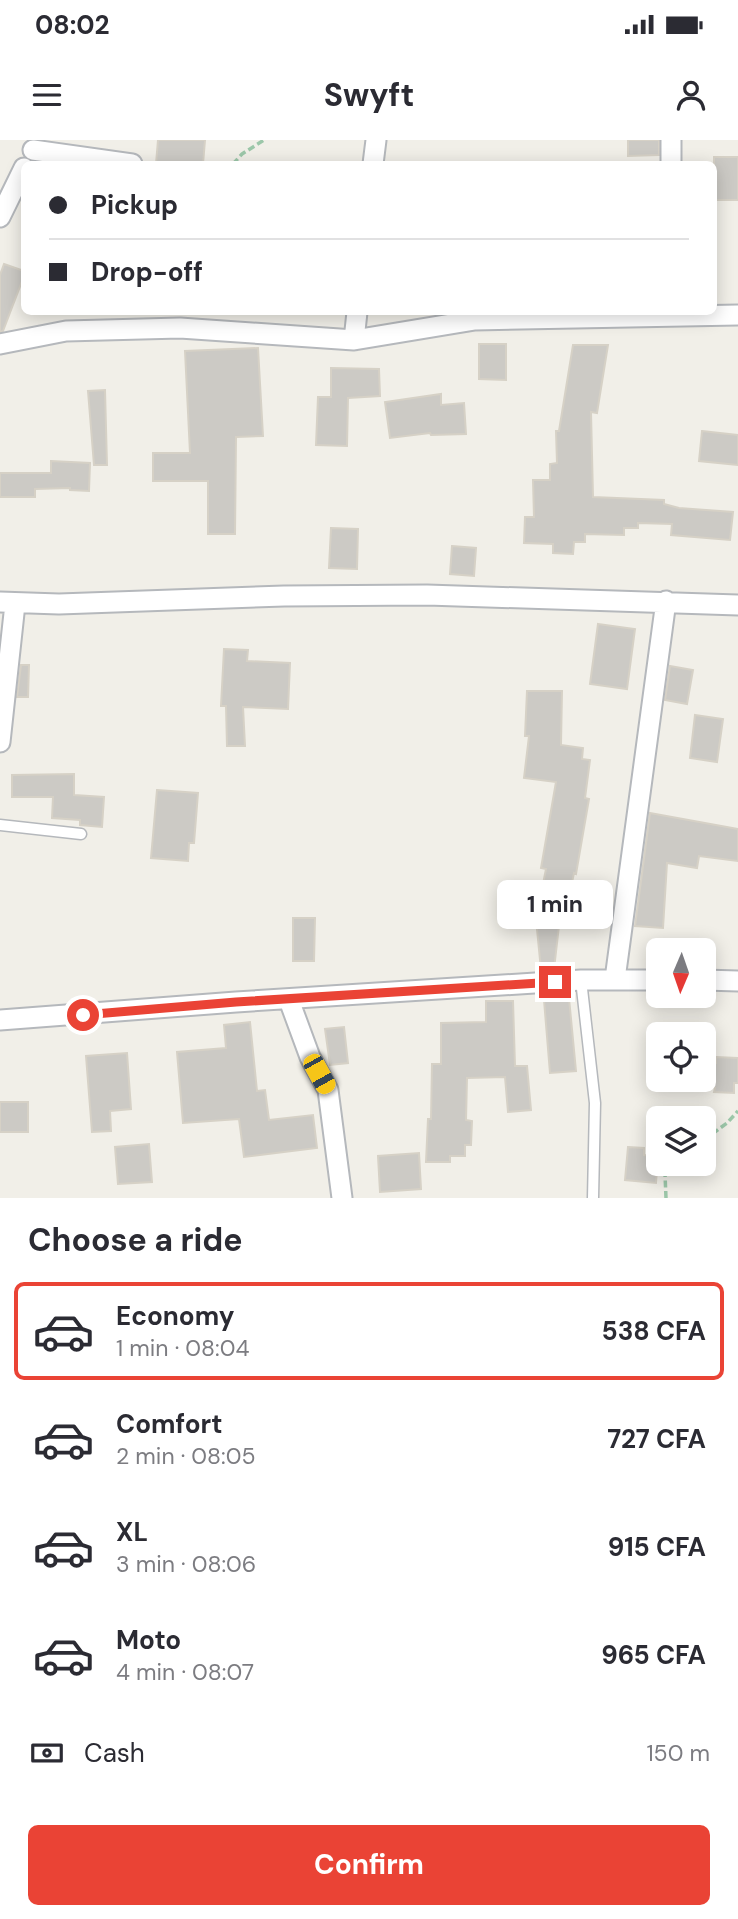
<!DOCTYPE html>
<html lang="en">
<head>
<meta charset="utf-8">
<style>
	:root { --surface:#fff; --page:#f2f2f3; --text:#2b2b33; --muted:#7c7c81; --line:#e1e1e2; --accent:#ea4335 }
	body { margin:0; font-family:"DM Sans",sans-serif; background:var(--page); color:var(--text); height:100vh; display:flex; flex-direction:column; font-size:26px; white-space:nowrap }
	* { box-sizing:border-box; margin:0 }
	p { font-size:23px; color:var(--muted) }
	.icon { flex:none; width:38px; height:38px; fill:none; stroke:currentColor; stroke-width:2; stroke-linecap:round; stroke-linejoin:round }
	.map { position:relative; height:1058px; overflow:hidden }
	.side { display:flex; flex-direction:column; background:var(--surface); flex:1 }
	.side>* { flex:none }
	.top-card { position:absolute; left:21px; top:21px; width:696px; height:154px; border-radius:10px; box-shadow:0 4px 18px #0003; display:grid; align-content:center; height:154px; padding:0 28px; background:var(--surface) }
	.needle { width:46px; rotate:182deg }
	.buttons { position:absolute; left:646px; top:798px; display:grid; gap:14px }
	.buttons a { display:grid; place-items:center; width:70px; height:70px; border-radius:10px; background:var(--surface); box-shadow:0 4px 18px #0003; font-size:35px }
	.end { position:absolute; width:32px; height:32px; margin:-16px; border:9px solid #ea4335; background:#fff; box-shadow:0 0 0 4px #fff }
	.from { border-radius:50% }
	.bubble { position:absolute; height:49px; border-radius:10px; background:var(--surface); box-shadow:0 4px 18px #0003; font-size:23px; font-weight:700; line-height:49px; text-align:center }
	.car { position:absolute; width:21px; height:42px; margin:-21px -10px; border-radius:9px; box-shadow:0 0 5px 2px #0007; background:linear-gradient(#f5c518 24%,#345 0 40%,#f5c518 0 76%,#345 0 86%,#f5c518 0) }
	.top-card b { display:flex; align-items:center; gap:24px; height:66px; font-size:26px }
	.top-card b+b { border-top:2px solid var(--line) }
	.top-card i { width:18px; height:18px; background:var(--text) }
	ul { padding:0; list-style:none }
	li { display:flex; align-items:center; gap:21px; height:98px; margin:0 14px 10px; padding:0 14px; border:4px solid transparent; border-radius:10px }
	li div { flex:1 }
	li b { display:block; font-size:26px }
	li em { font-style:normal; font-weight:700 }
	li.on { border-color:var(--accent) }
	li>.icon { width:63px; height:63px; stroke-width:1.5 }
	h2 { padding:0 28px; font-size:32px; line-height:84px }
	.pay { display:flex; align-items:center; gap:18px; height:77px; padding:0 28px; font-size:26px }
	.pay p { margin-inline-start:auto }
	.primary-button { display:flex; gap:14px; margin-top:auto; padding:14px 28px }
	.primary-button a { flex:1; height:80px; border-radius:10px; background:var(--accent); color:#fff; font-size:28px; font-weight:700; line-height:80px; text-align:center }
	.status { display:flex; justify-content:space-between; align-items:center; height:49px; padding:0 35px; background:var(--surface); direction:ltr }
	.status svg { height:19px; fill:currentColor }
	header { display:flex; justify-content:space-between; align-items:center; height:91px; padding:0 28px; background:var(--surface); font-size:32px; font-weight:700 }
	.map>svg:first-child { display:block }
	.building { fill:#cccac5; stroke:#d6d1c6; stroke-width:2 }
	.lines { fill:none; stroke-linecap:round; stroke-linejoin:round }
	.lane-casing { stroke:#b5b8bc; stroke-width:13 }
	.street-casing { stroke:#b5b8bc; stroke-width:23 }
	.path { stroke:#9cc7a9; stroke-width:3.5; stroke-dasharray:7 3.5; stroke-linecap:butt }
	.lane { stroke:#fff; stroke-width:10 }
	.street { stroke:#fff; stroke-width:19 }
	.route { stroke:#ea4335; stroke-width:9 }
</style>
</head>
<body>
<div class="status"><b>08:02</b><svg viewBox="0 0 49 12"><path d="M0 12V9h3v3zM5 12V6h3v6zM10 12V3h3v9zM15 12V0h3v12zM26 1h20v11H26zM47 4h2v5h-2z"/></svg></div>
<header><svg class="icon" aria-label="menu" viewBox="0 0 24 24"><path d="M4 6h16M4 12h16M4 18h16"/></svg>Swyft<svg class="icon" aria-label="person" viewBox="0 0 24 24"><circle cx="12" cy="8" r="4"/><path d="M4 21q1-7 8-7t8 7"/></svg></header>
<div class="map">
<svg width="738" height="1058" viewBox="0 0 738 1058">
	<rect width="100%" height="100%" fill="#f1efe8"/>
	<path class="building" d="M 158,0 L 205,0 L 203,24 L 156,24 Z
		M 628,0 L 659,0 L 659,15 L 628,16 Z
		M 714,17 L 738,17 L 738,60 L 714,60 Z
		M 4,124 L 24,131 L 24,136 L 3,191 L 0,192 L 0,135 Z
		M 479,204 L 506,204 L 506,240 L 479,239 Z
		M 573,205 L 608,205 L 597,273 L 591,272 L 593,357 L 664,360 L 664,364 L 679,368 L 733,372 L 730,400 L 671,395 L 672,384 L 638,383 L 638,388 L 624,388 L 624,395 L 585,394 L 585,402 L 574,402 L 573,414 L 553,413 L 553,404 L 524,403 L 525,377 L 534,377 L 533,340 L 550,340 L 550,324 L 557,323 L 556,291 L 559,291 Z
		M 258,208 L 263,296 L 236,297 L 235,394 L 208,394 L 208,341 L 153,341 L 153,313 L 190,313 L 185,211 Z
		M 331,228 L 379,229 L 380,256 L 348,258 L 347,306 L 316,305 L 318,257 L 331,257 Z
		M 105,250 L 107,325 L 94,325 L 88,251 Z
		M 441,254 L 441,265 L 464,263 L 466,294 L 431,295 L 430,293 L 390,298 L 385,262 Z
		M 702,291 L 738,295 L 738,325 L 699,321 Z
		M 51,321 L 90,323 L 89,351 L 70,350 L 70,348 L 35,349 L 35,357 L 0,357 L 0,333 L 51,333 Z
		M 331,388 L 358,389 L 357,429 L 329,428 Z
		M 452,406 L 476,408 L 474,436 L 450,434 Z
		M 598,484 L 635,489 L 627,549 L 590,544 Z
		M 224,509 L 248,510 L 247,521 L 290,523 L 288,569 L 243,567 L 245,606 L 227,606 L 226,566 L 221,566 Z
		M 21,525 L 29,525 L 28,557 L 17,557 Z
		M 670,526 L 693,530 L 687,564 L 665,560 Z
		M 527,551 L 562,551 L 561,605 L 583,608 L 582,619 L 590,620 L 585,658 L 589,659 L 576,734 L 574,733 L 563,786 L 559,786 L 554,829 L 541,830 L 536,779 L 546,729 L 541,728 L 556,642 L 524,638 L 529,596 L 525,596 Z
		M 695,575 L 723,579 L 717,622 L 690,618 Z
		M 74,634 L 74,655 L 104,657 L 102,687 L 80,685 L 80,680 L 52,678 L 53,657 L 12,657 L 12,635 Z
		M 157,650 L 198,653 L 194,703 L 189,703 L 188,721 L 151,718 Z
		M 650,673 L 738,689 L 738,721 L 699,716 L 697,728 L 667,723 L 663,788 L 635,786 Z
		M 293,778 L 315,778 L 314,821 L 293,821 Z
		M 569,858 L 576,931 L 550,933 L 544,860 Z
		M 486,861 L 513,861 L 515,926 L 527,926 L 531,970 L 508,972 L 505,937 L 467,938 L 466,980 L 472,981 L 471,1005 L 465,1005 L 465,1016 L 450,1016 L 450,1022 L 426,1022 L 428,979 L 431,979 L 432,924 L 441,924 L 441,883 L 486,882 Z
		M 250,882 L 257,951 L 265,950 L 269,980 L 313,975 L 317,1008 L 244,1017 L 239,979 L 183,983 L 177,912 L 226,908 L 224,885 Z
		M 344,887 L 348,923 L 330,925 L 325,889 Z
		M 127,913 L 131,969 L 110,971 L 111,991 L 92,992 L 86,916 Z
		M 716,917 L 738,918 L 738,943 L 734,943 L 734,953 L 714,952 L 715,948 L 704,947 L 704,922 L 716,923 Z
		M 0,962 L 28,962 L 28,992 L 0,992 Z
		M 149,1004 L 152,1042 L 118,1044 L 115,1007 Z
		M 628,1007 L 644,1008 L 644,1015 L 658,1016 L 656,1043 L 625,1040 Z
		M 419,1013 L 421,1049 L 380,1052 L 378,1016 Z"/>
	<g class="lines">
		<g class="lane-casing">
			<path id="lane" d="M 0,685 L 81,694
				M 581,840 L 595,963 L 593,1058"/>
		</g>
		<g class="street-casing">
			<path id="street" d="M 671,0 L 671,24
				M 33,10 L 132,24
				M 373,24 L 376,0
				M 0,77 L 24,28
				M 354,200 L 357,172
				M 0,204 L 66,191 L 180,188 L 354,200 L 475,180 L 738,175
				M 0,462 L 59,464 L 284,456 L 427,455 L 738,465
				M 0,602 L 15,464
				M 615,839 L 666,461
				M 704,840 L 738,841
				M 289,860 L 310,917 L 328,950 L 342,1058
				M 0,880 L 236,862 L 581,840 L 658,840"/>
		</g>
		<path class="path" d="M 233,24 L 242,14 L 264,0
			M 704,1000 L 727,983 L 738,971
			M 666,1058 L 665,1034 L 675,1024"/>
		<use href="#lane" class="lane"/>
		<use href="#street" class="street"/>
	</g>
	<g class="lines">
		<path class="route" d="M 83,875 L 236,862 L 555,842"/>
	</g>
</svg>
<div class="buttons">
<a><svg class="needle" viewBox="-14 -14 28 28"><path d="M0-13l5 13h-10z" fill="#e53935"/><path d="M0 13l5-13h-10z" fill="#7c7c81"/></svg></a>
<a><svg class="icon" aria-label="locate" viewBox="0 0 24 24"><circle cx="12" cy="12" r="6"/><path d="M12 2v4M12 18v4M2 12h4M18 12h4"/></svg></a>
<a><svg class="icon" aria-label="layers" viewBox="0 0 24 24"><path d="M12 4l9 5-9 5-9-5zM3 14l9 5 9-5"/></svg></a>
</div>
<i class="end from" style="left:83px;top:875px"></i>
<i class="end" style="left:555px;top:842px"></i>
<div class="bubble" style="left:497px;top:740px;width:116px">1 min</div>
<i class="car" style="left:319px;top:934px;rotate:151deg"></i>
<div class="top-card">
<b><i class="from"></i>Pickup</b>
<b><i></i>Drop-off</b>
</div>
</div>
<section class="side">
<h2>Choose a ride</h2>
<ul>
<li class="on"><svg class="icon" aria-label="car" viewBox="0 0 24 24"><path d="M5 17H2v-5l4-1 3-4h7l3 4 3 1v5h-3M9 17h6M6 11h13"/><circle cx="7" cy="17" r="2"/><circle cx="17" cy="17" r="2"/></svg><div><b>Economy</b><p>1 min · 08:04</p></div><em>538 CFA</em></li>
<li><svg class="icon" aria-label="car" viewBox="0 0 24 24"><path d="M5 17H2v-5l4-1 3-4h7l3 4 3 1v5h-3M9 17h6M6 11h13"/><circle cx="7" cy="17" r="2"/><circle cx="17" cy="17" r="2"/></svg><div><b>Comfort</b><p>2 min · 08:05</p></div><em>727 CFA</em></li>
<li><svg class="icon" aria-label="car" viewBox="0 0 24 24"><path d="M5 17H2v-5l4-1 3-4h7l3 4 3 1v5h-3M9 17h6M6 11h13"/><circle cx="7" cy="17" r="2"/><circle cx="17" cy="17" r="2"/></svg><div><b>XL</b><p>3 min · 08:06</p></div><em>915 CFA</em></li>
<li><svg class="icon" aria-label="car" viewBox="0 0 24 24"><path d="M5 17H2v-5l4-1 3-4h7l3 4 3 1v5h-3M9 17h6M6 11h13"/><circle cx="7" cy="17" r="2"/><circle cx="17" cy="17" r="2"/></svg><div><b>Moto</b><p>4 min · 08:07</p></div><em>965 CFA</em></li>
</ul>
<div class="pay"><svg class="icon" aria-label="cash" viewBox="0 0 24 24"><path d="M3 7h18v10H3z"/><circle cx="12" cy="12" r="2"/></svg>Cash<p>150 m</p></div>
<div class="primary-button"><a>Confirm</a></div>
</section>
</body>
</html>
